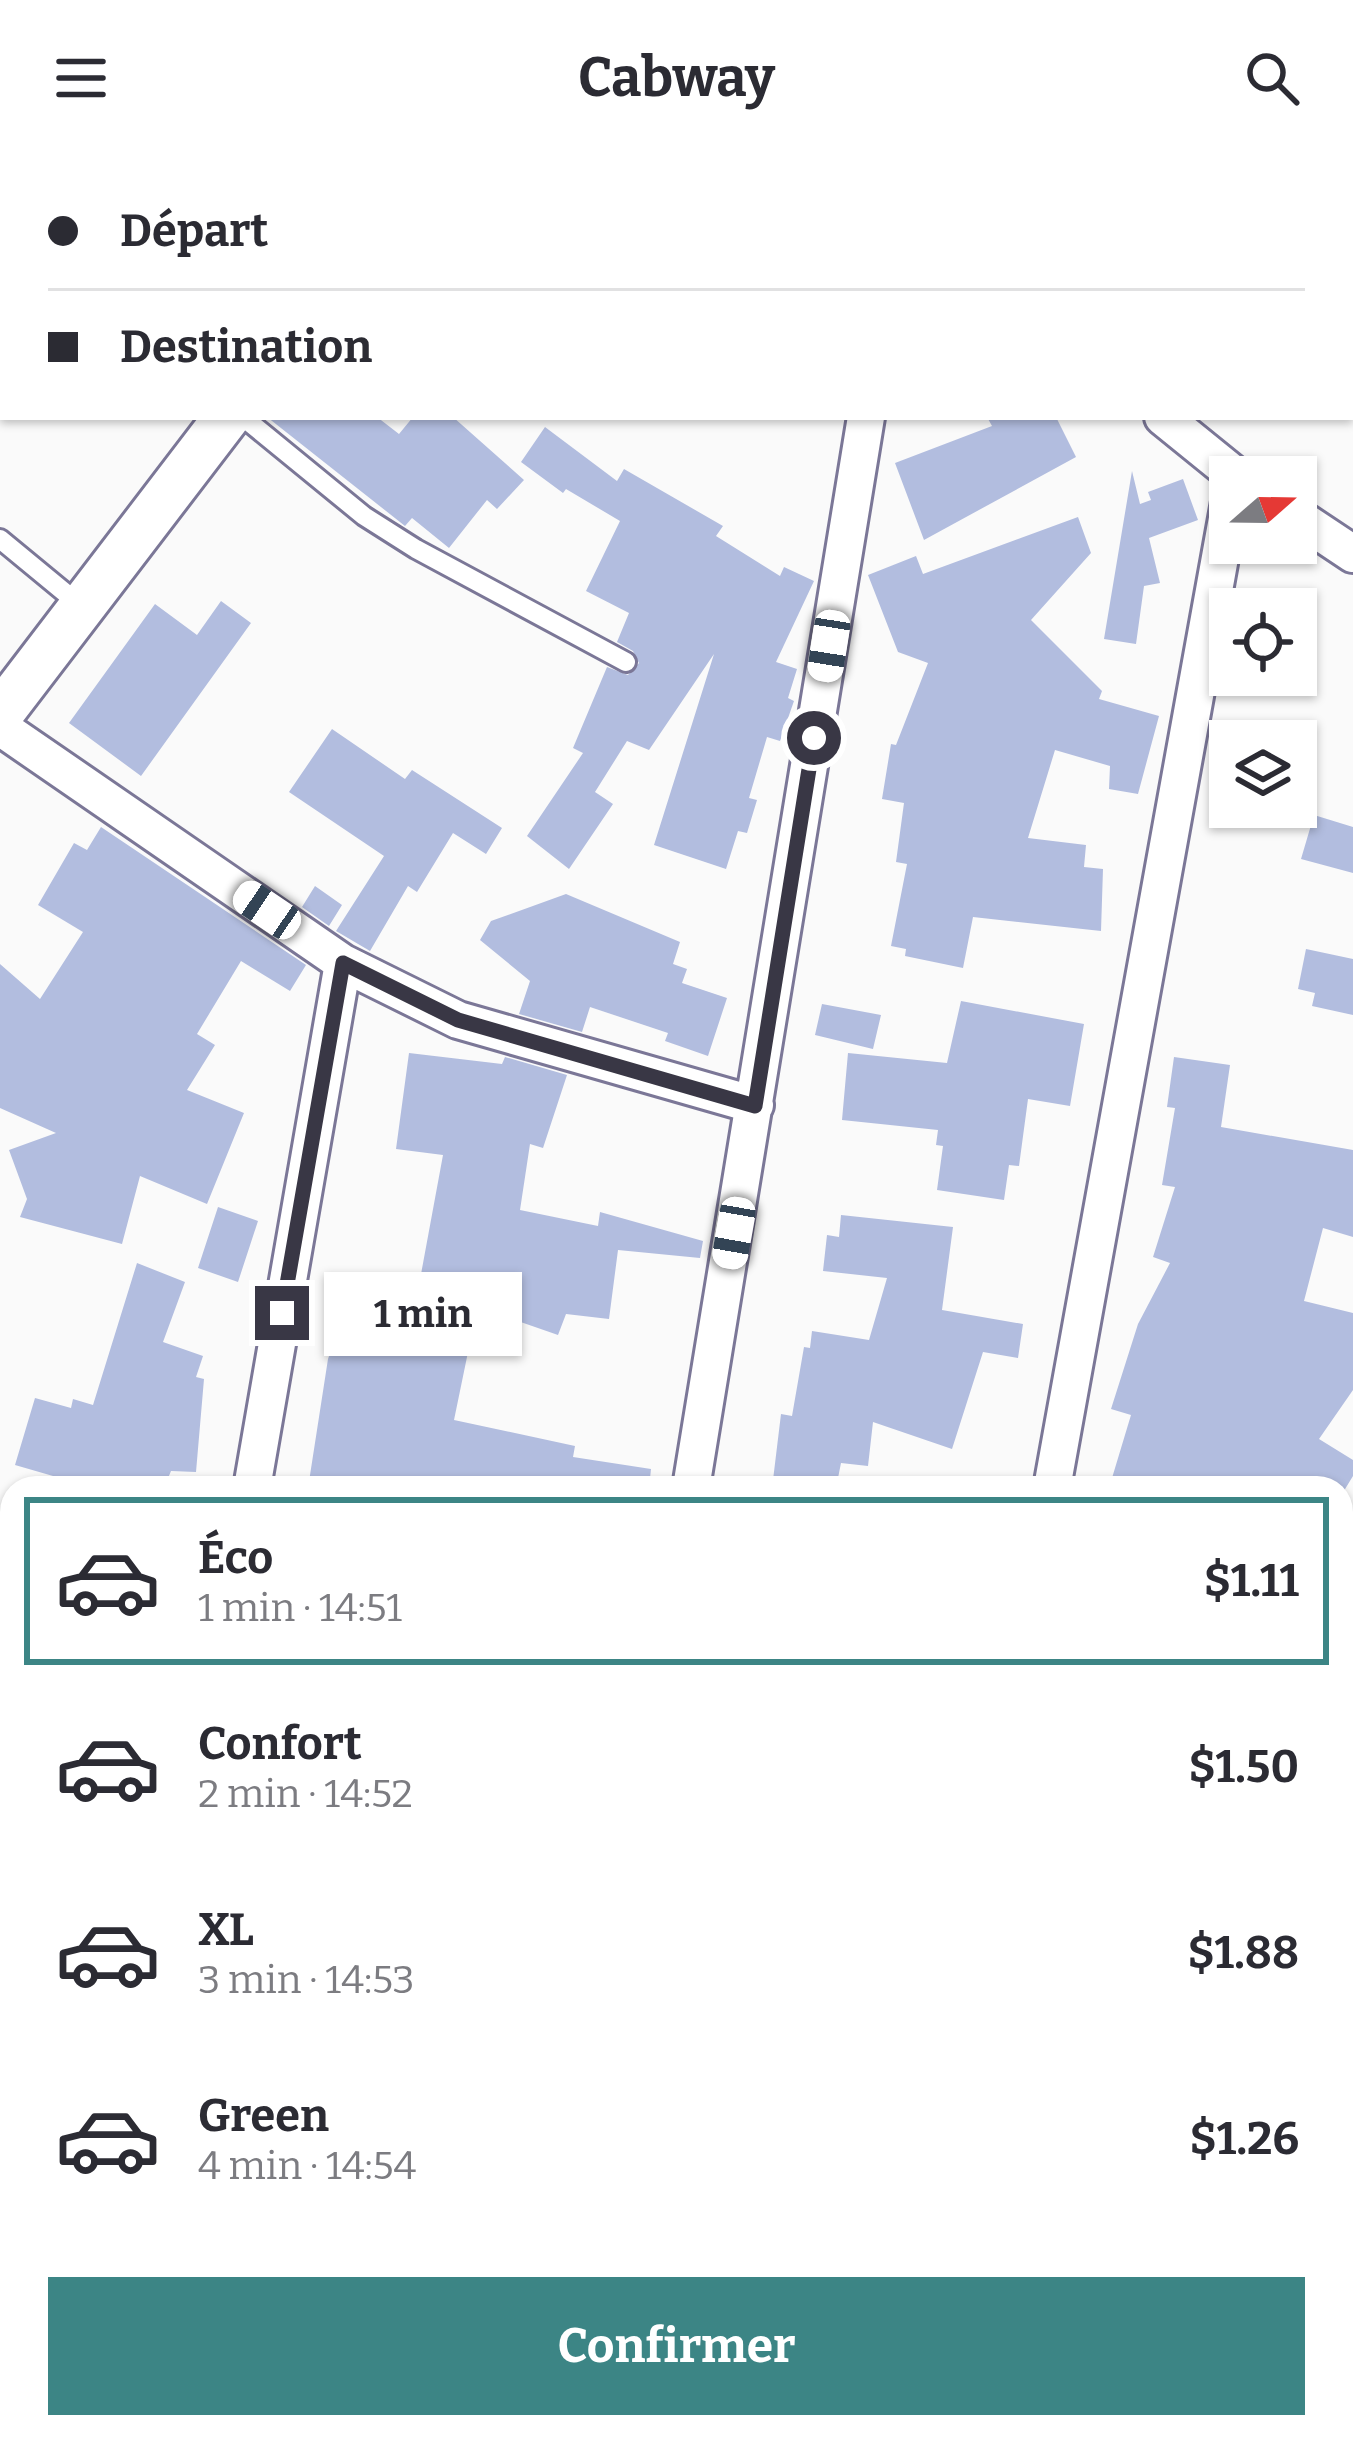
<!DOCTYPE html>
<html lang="fr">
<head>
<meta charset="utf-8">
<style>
	:root { --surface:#fff; --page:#f7f7f7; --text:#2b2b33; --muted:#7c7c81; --line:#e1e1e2; --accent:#3c8585 }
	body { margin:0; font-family:Bitter,serif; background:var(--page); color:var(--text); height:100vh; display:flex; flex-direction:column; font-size:45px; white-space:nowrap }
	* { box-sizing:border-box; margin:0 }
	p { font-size:39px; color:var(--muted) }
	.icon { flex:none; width:66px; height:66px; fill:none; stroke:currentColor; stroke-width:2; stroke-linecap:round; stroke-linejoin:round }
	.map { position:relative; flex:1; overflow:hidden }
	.sheet { position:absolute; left:0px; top:1320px; width:1353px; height:963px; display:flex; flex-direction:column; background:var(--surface); border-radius:36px 36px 0 0; box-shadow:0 3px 9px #0004 }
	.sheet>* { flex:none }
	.top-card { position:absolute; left:0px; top:0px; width:1353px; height:264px; box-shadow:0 3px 9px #0004; display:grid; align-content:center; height:264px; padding:0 48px; background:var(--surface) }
	.needle { width:78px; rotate:70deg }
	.fabs { position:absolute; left:1209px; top:300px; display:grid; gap:24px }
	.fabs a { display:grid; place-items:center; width:108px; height:108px; border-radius:0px; background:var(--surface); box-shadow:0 3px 9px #0004; font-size:60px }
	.end { position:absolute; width:54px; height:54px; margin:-27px; border:15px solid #393745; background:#fff; box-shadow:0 0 0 6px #fff }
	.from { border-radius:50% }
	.bubble { position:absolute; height:84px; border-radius:0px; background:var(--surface); box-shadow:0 3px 9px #0004; font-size:39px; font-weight:700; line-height:84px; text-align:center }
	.car { position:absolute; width:36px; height:72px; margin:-36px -18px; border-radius:15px; box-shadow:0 0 9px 3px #0007; background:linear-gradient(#fff 24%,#345 0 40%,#fff 0 76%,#345 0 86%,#fff 0) }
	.top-card b { display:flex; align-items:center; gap:42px; height:114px; font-size:45px }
	.top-card b+b { border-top:3px solid var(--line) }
	.top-card i { width:30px; height:30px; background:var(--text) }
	ul { padding:21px 0 0; list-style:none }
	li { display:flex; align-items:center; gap:36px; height:168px; margin:0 24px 18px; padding:0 24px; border:6px solid transparent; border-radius:0px }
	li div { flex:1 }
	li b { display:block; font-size:45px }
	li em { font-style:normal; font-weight:700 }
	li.active { border-color:var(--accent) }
	li>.icon { width:108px; height:108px; stroke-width:1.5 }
	.cta { display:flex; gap:24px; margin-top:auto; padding:24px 48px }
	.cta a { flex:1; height:138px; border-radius:0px; background:var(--accent); color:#fff; font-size:48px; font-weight:700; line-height:138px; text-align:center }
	header { display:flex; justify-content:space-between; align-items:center; height:156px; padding:0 48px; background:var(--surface); font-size:54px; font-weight:700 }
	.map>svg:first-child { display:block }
	.building { fill:#b2bddf }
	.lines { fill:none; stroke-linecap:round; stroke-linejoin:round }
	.service-casing { stroke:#7b7797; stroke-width:24 }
	.minor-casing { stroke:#7b7797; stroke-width:42 }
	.tertiary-casing { stroke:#7b7797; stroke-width:51 }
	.service { stroke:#fff; stroke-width:18 }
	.minor { stroke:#fff; stroke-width:36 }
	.tertiary { stroke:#fff; stroke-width:45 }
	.route { stroke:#393745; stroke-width:15 }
</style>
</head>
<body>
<header><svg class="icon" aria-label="menu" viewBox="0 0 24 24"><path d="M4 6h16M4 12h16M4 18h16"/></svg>Cabway<svg class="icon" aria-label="search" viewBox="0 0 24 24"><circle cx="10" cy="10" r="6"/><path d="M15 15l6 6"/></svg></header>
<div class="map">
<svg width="1353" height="2282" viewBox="0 0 1353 2282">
	<rect width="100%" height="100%" fill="#fafafa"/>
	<path class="building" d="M 267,261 L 377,261 L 399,278 L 413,261 L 453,261 L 524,324 L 497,353 L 487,344 L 449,392 L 412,362 L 405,370 Z
		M 987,261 L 1056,261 L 1076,301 L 924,384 L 895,307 L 992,270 Z
		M 545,271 L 617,325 L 624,313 L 723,370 L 716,380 L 780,420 L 784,411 L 814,425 L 776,506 L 797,513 L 788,542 L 794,545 L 780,585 L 767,581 L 749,642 L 757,644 L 747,677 L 738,675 L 726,713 L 654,689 L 714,498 L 649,594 L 627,585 L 595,636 L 613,648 L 569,713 L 527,680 L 583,597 L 573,592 L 607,511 L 628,519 L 639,507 L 633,495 L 617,486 L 629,457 L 586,435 L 620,365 L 566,333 L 563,337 L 521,306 Z
		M 1132,315 L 1140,348 L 1151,344 L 1148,336 L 1183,323 L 1198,364 L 1149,382 L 1160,427 L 1144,430 L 1136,488 L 1104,483 Z
		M 1078,361 L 1091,397 L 1031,464 L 1102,535 L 1099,543 L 1159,560 L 1138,638 L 1109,633 L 1110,610 L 1055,594 L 1028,682 L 1086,689 L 1084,711 L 1103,713 L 1101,775 L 973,761 L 963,812 L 905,800 L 906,793 L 891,790 L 907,708 L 896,706 L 904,647 L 882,643 L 891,588 L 896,589 L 928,507 L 898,496 L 868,419 L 916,400 L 923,418 Z
		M 221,445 L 251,467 L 141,620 L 69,567 L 155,448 L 197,479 Z
		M 332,573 L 405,623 L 412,614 L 502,672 L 486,698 L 453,677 L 417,736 L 408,730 L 370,795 L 336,775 L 384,700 L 289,636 Z
		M 1314,659 L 1353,671 L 1353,717 L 1301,703 Z
		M 101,671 L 306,809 L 290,835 L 241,805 L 197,878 L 215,889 L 187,934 L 244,957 L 207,1048 L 140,1020 L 122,1088 L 20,1061 L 27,1043 L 9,994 L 56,977 L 0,952 L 0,808 L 40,843 L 83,776 L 38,749 L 74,687 L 87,694 Z
		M 315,730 L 342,749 L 329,770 L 302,751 Z
		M 566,738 L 680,786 L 673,808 L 687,813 L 682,827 L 727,842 L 708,900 L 665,885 L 668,877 L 590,851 L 582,876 L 519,858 L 530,825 L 480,784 L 491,765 Z
		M 1306,793 L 1353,803 L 1353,859 L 1312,850 L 1315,837 L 1298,833 Z
		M 961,845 L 1084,868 L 1070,950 L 1028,943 L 1019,1010 L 1009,1009 L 1004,1044 L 937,1034 L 943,990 L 936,989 L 938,974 L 842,964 L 848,897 L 947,907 Z
		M 822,848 L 881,859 L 873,893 L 815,879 Z
		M 409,897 L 502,908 L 505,901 L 567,919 L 543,992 L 530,988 L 520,1054 L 598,1070 L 600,1056 L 703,1085 L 700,1102 L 618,1094 L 609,1163 L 566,1158 L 558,1179 L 512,1163 L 506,1178 L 474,1167 L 454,1264 L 575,1290 L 573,1301 L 651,1313 L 649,1332 L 308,1332 L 328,1203 L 340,1170 L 407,1194 L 443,999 L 396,993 Z
		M 1174,901 L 1230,909 L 1221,971 L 1353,994 L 1353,1081 L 1323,1072 L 1304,1145 L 1353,1157 L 1353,1234 L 1319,1283 L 1353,1304 L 1353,1320 L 1342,1338 L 1341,1332 L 1109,1332 L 1131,1259 L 1111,1253 L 1138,1168 L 1170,1107 L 1153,1101 L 1175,1031 L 1162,1029 L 1175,952 L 1167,951 Z
		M 218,1051 L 258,1065 L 238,1126 L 198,1112 Z
		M 841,1059 L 953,1071 L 942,1154 L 1023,1168 L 1018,1202 L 983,1196 L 952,1293 L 873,1266 L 868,1310 L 841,1307 L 836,1332 L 794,1332 L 773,1324 L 781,1258 L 792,1260 L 804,1191 L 810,1192 L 812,1175 L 869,1184 L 887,1122 L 823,1115 L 827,1079 L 839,1081 Z
		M 137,1107 L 185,1126 L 163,1186 L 203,1200 L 196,1221 L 204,1223 L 196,1316 L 171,1315 L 164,1332 L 50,1332 L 53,1320 L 15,1309 L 35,1242 L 71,1252 L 73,1243 L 93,1249 Z"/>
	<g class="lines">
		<g class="service-casing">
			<path id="service" d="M 61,0 L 63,3
				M 243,261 L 364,360 L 416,393 L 626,506
				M 0,383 L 80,449"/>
		</g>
		<g class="minor-casing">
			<path id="minor" d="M 833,0 L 838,3
				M 1163,261 L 1237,321
				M 1296,360 L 1353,398
				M 0,571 L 343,807 L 458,864 L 755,949
				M 252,1332 L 343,807
				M 691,1332 L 866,261
				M 1052,1332 L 1230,346
				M 0,1480 L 12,1481
				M 1341,1673 L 1353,1674
				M 0,1746 L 12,1750
				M 1341,2114 L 1353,2049
				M 0,2221 L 12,2226
				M 71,2282 L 76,2271
				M 484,2282 L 489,2271
				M 861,2282 L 864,2271
				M 1310,2282 L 1312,2271"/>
		</g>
		<g class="tertiary-casing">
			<path id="tertiary" d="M 416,3 L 418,0
				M 0,558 L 227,261"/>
		</g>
		<use href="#service" class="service"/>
		<use href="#minor" class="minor"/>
		<use href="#tertiary" class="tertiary"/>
	</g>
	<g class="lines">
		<path class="route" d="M 282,1157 L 343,807 L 458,864 L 755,950 L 814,582"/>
	</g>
</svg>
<div class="fabs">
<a><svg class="needle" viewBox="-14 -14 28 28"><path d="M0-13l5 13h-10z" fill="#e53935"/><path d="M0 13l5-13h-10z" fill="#7c7c81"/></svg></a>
<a><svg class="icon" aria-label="locate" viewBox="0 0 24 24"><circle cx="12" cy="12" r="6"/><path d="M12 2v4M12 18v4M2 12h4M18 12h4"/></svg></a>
<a><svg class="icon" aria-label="layers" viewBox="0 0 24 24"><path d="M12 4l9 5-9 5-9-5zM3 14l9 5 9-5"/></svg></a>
</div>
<i class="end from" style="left:814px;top:582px"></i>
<i class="end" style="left:282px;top:1157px"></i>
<div class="bubble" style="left:324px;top:1116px;width:198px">1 min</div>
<i class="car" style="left:829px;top:490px;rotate:189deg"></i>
<i class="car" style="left:267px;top:754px;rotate:304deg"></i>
<i class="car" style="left:734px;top:1077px;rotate:190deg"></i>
<div class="top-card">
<b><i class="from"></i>Départ</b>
<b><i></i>Destination</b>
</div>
<section class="sheet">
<ul>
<li class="active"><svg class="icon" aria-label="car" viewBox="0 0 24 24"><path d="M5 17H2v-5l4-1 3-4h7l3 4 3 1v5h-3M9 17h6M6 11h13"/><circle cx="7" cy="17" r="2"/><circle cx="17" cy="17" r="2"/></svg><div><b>Éco</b><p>1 min · 14:51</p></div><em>$1.11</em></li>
<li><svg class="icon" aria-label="car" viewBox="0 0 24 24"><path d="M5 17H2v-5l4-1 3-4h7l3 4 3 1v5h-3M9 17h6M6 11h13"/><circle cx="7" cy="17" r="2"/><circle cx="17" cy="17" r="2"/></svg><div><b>Confort</b><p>2 min · 14:52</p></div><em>$1.50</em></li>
<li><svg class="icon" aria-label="car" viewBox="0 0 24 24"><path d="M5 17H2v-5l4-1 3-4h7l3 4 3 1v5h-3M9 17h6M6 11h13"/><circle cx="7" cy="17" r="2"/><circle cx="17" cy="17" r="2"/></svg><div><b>XL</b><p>3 min · 14:53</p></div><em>$1.88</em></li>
<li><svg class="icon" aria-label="car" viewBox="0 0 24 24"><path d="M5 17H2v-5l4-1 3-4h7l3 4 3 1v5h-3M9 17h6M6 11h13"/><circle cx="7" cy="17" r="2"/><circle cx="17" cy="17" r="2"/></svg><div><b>Green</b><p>4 min · 14:54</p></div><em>$1.26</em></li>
</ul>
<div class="cta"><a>Confirmer</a></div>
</section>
</div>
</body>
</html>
